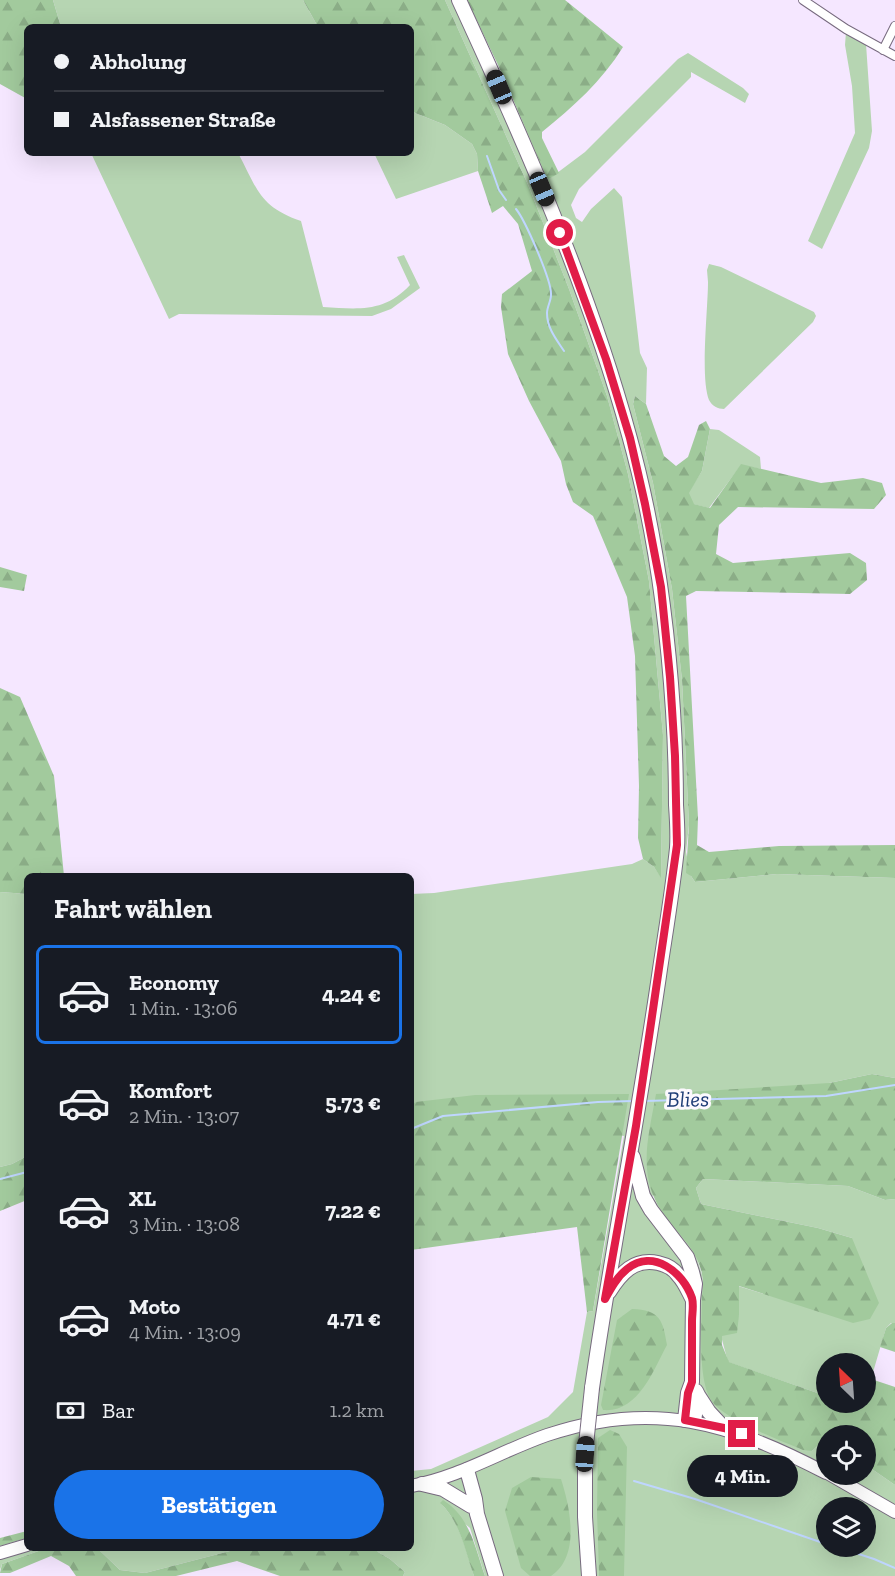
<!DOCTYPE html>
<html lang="de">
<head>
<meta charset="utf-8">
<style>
	:root { --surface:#171b24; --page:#242831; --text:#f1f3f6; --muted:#9ea1a6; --line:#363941; --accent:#1a73e8 }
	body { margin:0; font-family:"Zilla Slab",serif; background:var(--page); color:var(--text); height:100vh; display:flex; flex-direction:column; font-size:22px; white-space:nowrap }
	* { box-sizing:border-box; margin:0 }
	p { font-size:20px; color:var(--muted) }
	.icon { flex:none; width:33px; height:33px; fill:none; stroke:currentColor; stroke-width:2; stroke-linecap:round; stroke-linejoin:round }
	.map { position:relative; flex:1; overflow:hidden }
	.panel { position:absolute; left:24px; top:873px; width:390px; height:678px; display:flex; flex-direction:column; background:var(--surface); border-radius:9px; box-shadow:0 6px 24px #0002 }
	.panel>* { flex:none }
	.guide { position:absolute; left:24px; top:24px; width:390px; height:132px; border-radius:9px; box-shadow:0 6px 24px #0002; display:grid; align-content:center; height:132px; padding:0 30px; background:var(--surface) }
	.needle { width:39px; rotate:335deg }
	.buttons { position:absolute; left:816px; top:1353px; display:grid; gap:12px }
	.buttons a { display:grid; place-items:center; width:60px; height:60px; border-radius:50%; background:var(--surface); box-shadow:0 6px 24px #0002; font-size:30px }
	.end { position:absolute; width:27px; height:27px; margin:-14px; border:8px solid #e11d48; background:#fff; box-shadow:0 0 0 3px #fff }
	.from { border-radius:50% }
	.bubble { position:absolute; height:42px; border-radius:21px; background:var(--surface); box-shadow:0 6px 24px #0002; font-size:20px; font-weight:700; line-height:42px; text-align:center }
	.car { position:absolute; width:18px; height:36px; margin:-18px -9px; border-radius:8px; box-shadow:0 0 4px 2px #0007; background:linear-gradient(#222 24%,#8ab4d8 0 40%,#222 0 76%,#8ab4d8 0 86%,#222 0) }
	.guide b { display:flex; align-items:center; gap:21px; height:57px; font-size:22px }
	.guide b+b { border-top:2px solid var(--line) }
	.guide i { width:15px; height:15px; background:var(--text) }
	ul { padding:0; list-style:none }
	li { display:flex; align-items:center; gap:18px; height:99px; margin:0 12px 9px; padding:0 18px; border:3px solid transparent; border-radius:9px }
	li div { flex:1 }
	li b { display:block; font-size:22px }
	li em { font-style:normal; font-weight:700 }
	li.active { border-color:var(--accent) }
	li>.icon { width:54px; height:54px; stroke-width:1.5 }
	h2 { padding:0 30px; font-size:27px; line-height:72px }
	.pay { display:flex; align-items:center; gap:15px; height:66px; padding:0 30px; font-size:22px }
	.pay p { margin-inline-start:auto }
	.button { display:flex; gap:12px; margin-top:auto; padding:12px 30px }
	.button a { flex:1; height:69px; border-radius:36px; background:var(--accent); color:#fff; font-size:24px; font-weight:700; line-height:69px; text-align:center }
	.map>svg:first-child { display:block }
	.grass { fill:#b6d5b2; fill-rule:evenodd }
	.forest { fill:url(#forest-firs) }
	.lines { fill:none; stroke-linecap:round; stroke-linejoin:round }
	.stream { stroke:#bfd6ff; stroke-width:2 }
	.minor-casing { stroke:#776a7f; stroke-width:10 }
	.secondary-casing { stroke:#776a7f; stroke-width:14 }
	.trunk-casing { stroke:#776a7f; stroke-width:16 }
	.minor { stroke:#fff; stroke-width:8 }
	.secondary { stroke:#fff; stroke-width:12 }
	.trunk { stroke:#fff; stroke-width:14 }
	.trunk-bridge-casing { stroke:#776a7f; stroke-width:16; stroke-linecap:butt }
	.trunk-bridge { stroke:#fff; stroke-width:14 }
	.route { stroke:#e11d48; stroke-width:8 }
	.labels { text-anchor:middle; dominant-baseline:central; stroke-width:6; stroke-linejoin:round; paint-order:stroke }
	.water-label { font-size:22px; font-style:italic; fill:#1d3c76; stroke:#fcf9fe }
</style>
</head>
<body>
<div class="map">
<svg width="895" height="1576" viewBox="0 0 895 1576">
	<defs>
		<pattern id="forest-firs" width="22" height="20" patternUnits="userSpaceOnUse" patternTransform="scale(1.5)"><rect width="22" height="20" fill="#a2ca9d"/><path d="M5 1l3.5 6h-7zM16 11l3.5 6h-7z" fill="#8bad87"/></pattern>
	</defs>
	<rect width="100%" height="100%" fill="#f5e7ff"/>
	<path class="grass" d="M 53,0 L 303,0 L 318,27 L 61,27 Z
		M 445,0 L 467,0 L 549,179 L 585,152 L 678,59 L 688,53 L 743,88 L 749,94 L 745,103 L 691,72 L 691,77 L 579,189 L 571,205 L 576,218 L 582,222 L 591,209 L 614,188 L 622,197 L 640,353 L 647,368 L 646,404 L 635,396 L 633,404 L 653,483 L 672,589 L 682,680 L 689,825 L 686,852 L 691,876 L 695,882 L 777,874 L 895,878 L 895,1078 L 872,1074 L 829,1083 L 652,1196 L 669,1221 L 695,1252 L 702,1275 L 702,1335 L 812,1451 L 824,1438 L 826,1440 L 826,1474 L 866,1474 L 866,1465 L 895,1485 L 895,1576 L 485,1576 L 470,1528 L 440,1503 C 460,1521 466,1551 474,1576 L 403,1576 L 405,1572 L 390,1559 L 378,1552 L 376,1548 L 411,1548 L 411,1471 L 431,1469 L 548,1417 L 573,1392 L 587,1312 L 593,1311 L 624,1136 L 417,1102 L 411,1105 L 411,894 L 434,893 L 632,864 L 643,859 L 654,867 L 661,877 L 663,735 L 649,581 L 628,474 L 607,396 L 569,289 L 529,187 ZM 826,1508 L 866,1508 L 866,1546 L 826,1546 Z
		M 846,32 L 866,44 L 872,131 L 869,148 L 822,249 L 808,241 L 855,133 L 852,86 L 845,45 Z
		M 411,109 L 415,113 L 445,125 L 472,144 L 477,154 L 478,171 L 396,199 L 374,153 L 411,153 Z
		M 91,153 L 238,153 C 257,188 259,207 301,221 L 323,307 C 358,309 384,313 410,285 L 397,257 L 404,255 L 420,288 L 391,309 L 372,316 L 179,314 L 169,319 Z
		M 709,264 L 721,267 L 814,312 L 816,316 L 813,322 L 724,409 C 718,409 712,406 709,400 C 700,378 708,309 708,282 L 707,270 Z
		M 710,429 L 719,430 L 760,457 L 761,469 L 741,465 L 709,508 L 693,504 L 688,493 L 702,471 Z
		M 0,892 L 27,894 L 27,1156 L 12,1164 L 0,1167 Z
		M 703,1179 L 848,1186 L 885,1200 L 895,1199 L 895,1323 L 891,1323 L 886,1328 L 871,1379 L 866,1386 L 866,1364 L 826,1364 L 826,1396 L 728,1362 L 721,1336 L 739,1315 L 738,1286 L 764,1294 L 852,1238 L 818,1228 L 701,1204 L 696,1188 Z
		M 27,1538 L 27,1548 L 47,1548 L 2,1564 L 0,1570 L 0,1546 Z
		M 97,1548 L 236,1548 L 230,1551 L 145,1573 L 120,1570 Z"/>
	<path class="forest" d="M 0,0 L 53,0 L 61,27 L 27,27 L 27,99 L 0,84 Z
		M 303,0 L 445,0 L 529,187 L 569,289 L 607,396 L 628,474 L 649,581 L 663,735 L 661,878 L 654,867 L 643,859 L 638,838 L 639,786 L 635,656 L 627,597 L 593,516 L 573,502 L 566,484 L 561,461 L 529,401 L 508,354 L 501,307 L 502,294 L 532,271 L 518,224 L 503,206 L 492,213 L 478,171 L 477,154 L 472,144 L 445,125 L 415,113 L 411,109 L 411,27 L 318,27 Z
		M 467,0 L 565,0 L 623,47 C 602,81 573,107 542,132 L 542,138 L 559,173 L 549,179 L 547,178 L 498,65 Z
		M 635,396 L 646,404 L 664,456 L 676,466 L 688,457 L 699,425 L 706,421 L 710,429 L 702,471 L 689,493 L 694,504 L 710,508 L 741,464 L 821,483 L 863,478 L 882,483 L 886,495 L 874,509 L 738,507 L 719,525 L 716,554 L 733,563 L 850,553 L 866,563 L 867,580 L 850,594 L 696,591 L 686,596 L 698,818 L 697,845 L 709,852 L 779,846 L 895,845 L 895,878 L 777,874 L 695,882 L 691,876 L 686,873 L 689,825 L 682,680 L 672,589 L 653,483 L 633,404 Z
		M 0,567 L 27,575 L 24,591 L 0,587 Z
		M 0,688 L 20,697 L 54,776 L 64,876 L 27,876 L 27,894 L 0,892 Z
		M 872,1074 L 895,1078 L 895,1199 L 885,1200 L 848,1186 L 703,1179 L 696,1188 L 701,1204 L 818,1228 L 852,1238 L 879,1303 L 870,1319 L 853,1323 L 739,1286 L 739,1315 L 737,1333 L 722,1336 L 722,1345 L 729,1362 L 826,1396 L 826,1402 L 866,1402 L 866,1386 L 871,1379 L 895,1387 L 895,1485 L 866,1465 L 866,1436 L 826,1436 L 826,1440 L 824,1439 L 812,1451 L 803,1450 C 780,1440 724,1420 711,1400 C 697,1377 702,1324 702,1297 C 702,1289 703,1281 702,1274 C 698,1253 684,1240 671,1224 C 635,1181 647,1144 656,1094 L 829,1083 Z
		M 629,1094 L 593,1311 L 587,1312 L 577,1227 L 411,1250 L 411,1105 L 416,1102 L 475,1095 Z
		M 27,1156 L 27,1200 L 0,1211 L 0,1167 L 12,1164 Z
		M 632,1309 C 660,1310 663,1320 667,1345 C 653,1371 638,1413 603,1410 L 601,1405 L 617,1320 Z
		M 892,1323 L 895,1323 L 895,1352 L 880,1347 L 886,1328 Z
		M 610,1430 L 619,1434 L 627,1447 L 624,1576 L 599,1576 L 599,1573 L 597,1512 L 598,1438 Z
		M 531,1477 L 561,1479 C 570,1507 581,1556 551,1576 L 530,1576 L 521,1568 L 505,1511 L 512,1488 Z
		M 443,1500 C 470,1517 475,1547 485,1576 L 474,1576 C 465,1551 460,1521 440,1503 Z
		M 27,1531 L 27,1538 L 0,1546 L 0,1538 Z
		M 47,1548 L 97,1548 L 120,1570 L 145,1573 L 230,1551 L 236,1548 L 376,1548 L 378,1552 L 390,1559 L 405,1572 L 403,1576 L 280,1576 L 237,1561 L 176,1576 L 76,1576 L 69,1566 L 51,1556 L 10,1573 L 0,1573 L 2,1564 Z"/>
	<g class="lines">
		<path class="stream" d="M 487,156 L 499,190 L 506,200
			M 516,209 C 525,220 552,281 551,295 C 551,301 547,307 547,313 C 547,328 556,339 564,351
			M 644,1101 L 826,1096 L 895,1085
			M 411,1129 L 443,1116 L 598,1102 L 633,1101
			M 0,1179 L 27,1172
			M 634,1481 L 695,1499 L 826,1544
			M 834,1546 L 874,1559 L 895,1568"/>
		<g class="minor-casing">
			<path id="minor" d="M 803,0 L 846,29 L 895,56
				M 883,50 L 895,26"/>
		</g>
		<g class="secondary-casing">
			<path id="secondary" d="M 829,1474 L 895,1512
				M 411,1486 C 460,1477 501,1451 547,1435 C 654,1399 730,1423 826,1473
				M 0,1553 L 27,1545"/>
		</g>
		<g class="trunk-casing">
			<path id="trunk" d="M 459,0 C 524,141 588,285 629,435 C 654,524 667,618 673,711 C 675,742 676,773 676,805 C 677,819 678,834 677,848 C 673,888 666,929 660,969 C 640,1109 612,1248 592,1388
				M 633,1157 L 643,1196 L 651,1210 L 687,1257 L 692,1272 L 695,1284 L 693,1300 L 692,1382 L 688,1393 L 685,1420
				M 609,1292 C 621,1273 634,1258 658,1263 C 667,1265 673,1268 678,1275 C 685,1282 688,1291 693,1300
				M 698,1395 L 709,1412 L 724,1428
				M 694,1421 L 698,1395 L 696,1391
				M 585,1454 L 585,1517 L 589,1576
				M 467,1470 L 475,1499 L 477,1514 L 496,1576
				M 422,1484 L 443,1489 L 471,1506"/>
		</g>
		<use href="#minor" class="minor"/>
		<use href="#secondary" class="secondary"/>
		<use href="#trunk" class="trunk"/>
		<g class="trunk-bridge-casing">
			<path id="trunk-bridge" d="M 585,1454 L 592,1388"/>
		</g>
		<use href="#trunk-bridge" class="trunk-bridge"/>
	</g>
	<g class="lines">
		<path class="route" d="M 560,233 L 606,359 L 630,438 L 645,504 L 661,587 L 670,677 L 675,756 L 677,845 L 636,1126 L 605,1299 C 611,1288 617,1277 627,1269 C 653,1248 683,1272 692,1298 C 694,1305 692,1314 692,1321 C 692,1341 692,1361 692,1382 L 688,1393 L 685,1420 L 724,1428 L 742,1434"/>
	</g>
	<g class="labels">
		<g class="water-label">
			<text transform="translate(688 1099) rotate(-1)">Blies</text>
		</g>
	</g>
</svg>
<div class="buttons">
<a><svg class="needle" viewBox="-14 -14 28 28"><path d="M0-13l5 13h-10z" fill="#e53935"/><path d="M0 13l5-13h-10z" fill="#9ea1a6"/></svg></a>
<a><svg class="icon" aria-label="locate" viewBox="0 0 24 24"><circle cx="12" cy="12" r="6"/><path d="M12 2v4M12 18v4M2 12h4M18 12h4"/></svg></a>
<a><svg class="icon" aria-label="layers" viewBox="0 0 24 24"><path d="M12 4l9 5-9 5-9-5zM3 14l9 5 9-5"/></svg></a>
</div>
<i class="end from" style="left:560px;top:233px"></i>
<i class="end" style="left:742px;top:1434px"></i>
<div class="bubble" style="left:687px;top:1455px;width:111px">4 Min.</div>
<i class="car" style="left:499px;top:87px;rotate:337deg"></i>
<i class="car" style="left:542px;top:189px;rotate:157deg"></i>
<i class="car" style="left:585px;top:1454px;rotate:4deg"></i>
<div class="guide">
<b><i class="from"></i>Abholung</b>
<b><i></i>Alsfassener Straße</b>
</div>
<section class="panel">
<h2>Fahrt wählen</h2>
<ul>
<li class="active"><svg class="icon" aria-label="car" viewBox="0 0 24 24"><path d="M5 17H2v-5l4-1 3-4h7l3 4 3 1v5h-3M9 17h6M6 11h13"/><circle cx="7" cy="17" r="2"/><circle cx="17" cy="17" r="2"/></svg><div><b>Economy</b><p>1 Min. · 13:06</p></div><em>4.24 €</em></li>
<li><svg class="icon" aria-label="car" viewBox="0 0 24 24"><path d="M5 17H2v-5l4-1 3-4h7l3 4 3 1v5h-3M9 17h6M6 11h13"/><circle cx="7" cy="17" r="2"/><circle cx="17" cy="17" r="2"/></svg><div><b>Komfort</b><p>2 Min. · 13:07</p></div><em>5.73 €</em></li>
<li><svg class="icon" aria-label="car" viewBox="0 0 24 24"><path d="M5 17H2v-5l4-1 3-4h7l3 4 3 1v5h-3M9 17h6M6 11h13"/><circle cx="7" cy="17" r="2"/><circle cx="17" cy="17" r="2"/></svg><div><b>XL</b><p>3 Min. · 13:08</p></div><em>7.22 €</em></li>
<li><svg class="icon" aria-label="car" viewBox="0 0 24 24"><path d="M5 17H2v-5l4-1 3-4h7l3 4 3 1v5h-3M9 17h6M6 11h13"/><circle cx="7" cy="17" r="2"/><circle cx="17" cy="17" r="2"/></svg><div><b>Moto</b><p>4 Min. · 13:09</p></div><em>4.71 €</em></li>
</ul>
<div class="pay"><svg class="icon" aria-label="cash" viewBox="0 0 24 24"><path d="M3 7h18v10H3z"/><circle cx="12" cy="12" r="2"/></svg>Bar<p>1.2 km</p></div>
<div class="button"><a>Bestätigen</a></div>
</section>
</div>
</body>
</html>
